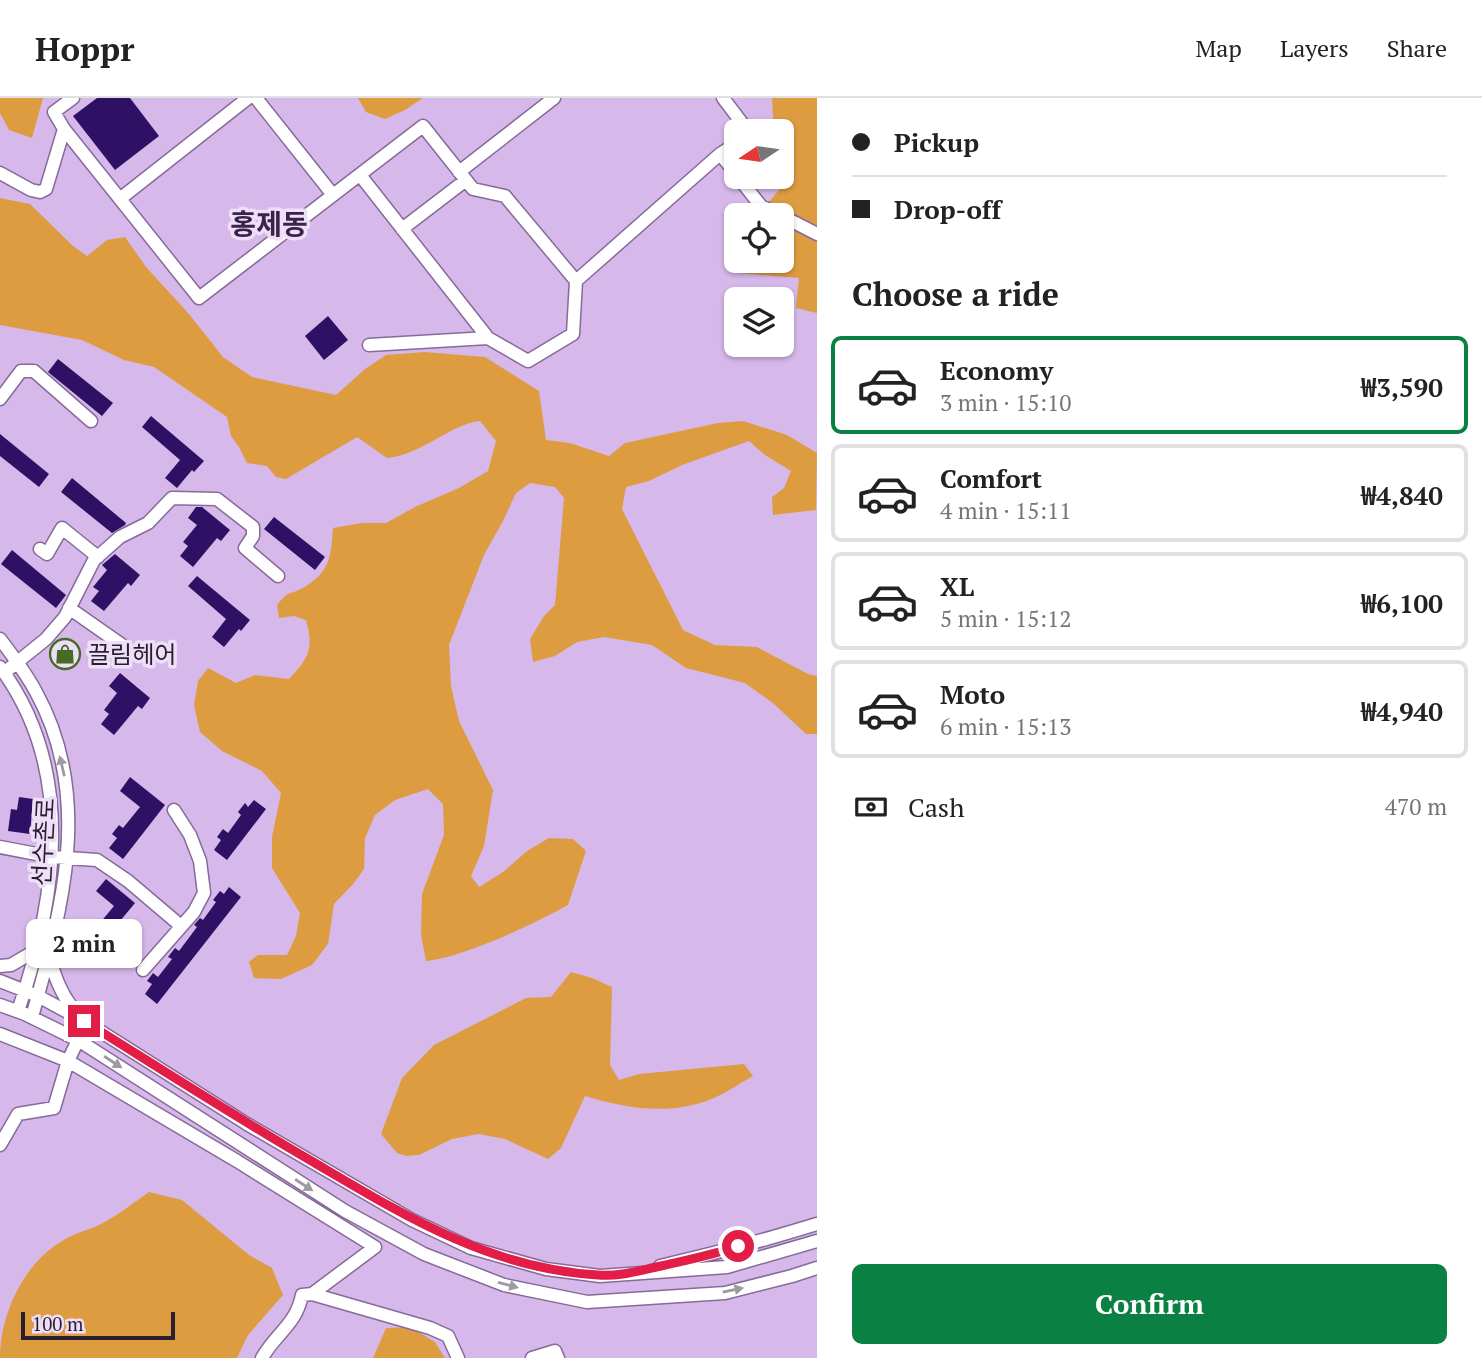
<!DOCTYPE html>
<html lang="en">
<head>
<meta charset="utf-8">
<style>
	:root { --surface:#fff; --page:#f2f2f2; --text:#222; --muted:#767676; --line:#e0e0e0; --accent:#0b8043 }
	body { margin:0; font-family:"PT Serif","Noto Sans KR",serif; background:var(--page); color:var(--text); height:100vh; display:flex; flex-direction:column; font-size:26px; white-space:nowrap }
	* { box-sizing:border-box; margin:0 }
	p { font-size:23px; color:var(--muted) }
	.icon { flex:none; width:38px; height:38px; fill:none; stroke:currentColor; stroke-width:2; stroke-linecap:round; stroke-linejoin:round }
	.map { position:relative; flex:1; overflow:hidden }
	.drawer { display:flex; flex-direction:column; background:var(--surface); width:665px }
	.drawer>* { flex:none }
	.banner { display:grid; align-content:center; height:154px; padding:0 35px; background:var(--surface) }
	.needle { width:46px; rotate:257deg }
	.buttons { position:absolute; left:724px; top:21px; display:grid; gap:14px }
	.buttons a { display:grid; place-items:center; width:70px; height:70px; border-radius:10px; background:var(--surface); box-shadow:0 2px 5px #0004; font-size:35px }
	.scale { position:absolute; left:21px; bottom:18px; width:154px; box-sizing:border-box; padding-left:7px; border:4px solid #2a1e31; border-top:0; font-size:19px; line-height:24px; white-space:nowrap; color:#2a1e31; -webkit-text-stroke:5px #eedff9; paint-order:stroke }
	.end { position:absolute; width:32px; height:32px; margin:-16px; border:9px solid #e11d48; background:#fff; box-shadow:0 0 0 4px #fff }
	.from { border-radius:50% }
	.bubble { position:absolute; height:49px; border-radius:10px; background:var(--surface); box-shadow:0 2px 5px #0004; font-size:23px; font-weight:700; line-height:49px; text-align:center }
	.banner b { display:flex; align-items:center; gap:24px; height:66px; font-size:26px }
	.banner b+b { border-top:2px solid var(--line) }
	.banner i { width:18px; height:18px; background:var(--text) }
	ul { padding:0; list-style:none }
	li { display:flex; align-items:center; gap:21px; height:98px; margin:0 14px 10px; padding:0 21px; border:4px solid var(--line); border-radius:10px }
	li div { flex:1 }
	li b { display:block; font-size:26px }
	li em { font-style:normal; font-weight:700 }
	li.on { border-color:var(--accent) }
	li>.icon { width:63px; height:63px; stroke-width:1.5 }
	h2 { padding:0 35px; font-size:32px; line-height:84px }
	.pay { display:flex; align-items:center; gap:18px; height:77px; padding:0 35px; font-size:26px }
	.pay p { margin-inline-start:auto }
	.cta { display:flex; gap:14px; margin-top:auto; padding:14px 35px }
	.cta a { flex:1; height:80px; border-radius:10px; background:var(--accent); color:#fff; font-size:28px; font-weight:700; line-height:80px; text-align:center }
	header { display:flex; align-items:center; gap:42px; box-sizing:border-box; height:98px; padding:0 35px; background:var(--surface); border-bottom:2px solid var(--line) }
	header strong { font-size:33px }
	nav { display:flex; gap:38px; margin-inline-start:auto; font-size:24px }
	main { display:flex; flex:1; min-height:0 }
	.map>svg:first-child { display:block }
	.green { fill:#de9c41 }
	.building { fill:#2e1065 }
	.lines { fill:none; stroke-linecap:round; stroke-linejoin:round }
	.minor-casing { stroke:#866a99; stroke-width:15 }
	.minor { stroke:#fff; stroke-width:12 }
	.oneway { fill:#9f9aa2 }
	.route { stroke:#e11d48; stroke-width:9 }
	.labels { text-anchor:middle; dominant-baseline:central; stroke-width:7; stroke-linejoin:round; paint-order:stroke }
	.poi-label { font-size:24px; fill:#2a1e31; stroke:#eedff9; text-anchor:start }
	.street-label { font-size:24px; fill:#2a1e31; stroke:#eedff9 }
	.quarter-label { font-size:28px; font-weight:bold; fill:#3c224b; stroke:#eedff9 }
</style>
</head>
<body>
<header>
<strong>Hoppr</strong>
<nav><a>Map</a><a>Layers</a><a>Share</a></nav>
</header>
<main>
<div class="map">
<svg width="817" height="1260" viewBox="0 0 817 1260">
	<rect width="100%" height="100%" fill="#d6b8ea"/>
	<path class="green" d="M 0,0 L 43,0 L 32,40 L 9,32 L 0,15 Z
		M 358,0 L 423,0 L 405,12 L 385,21 L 366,14 Z
		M 772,0 L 817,0 L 817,215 L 796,210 L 799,180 L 737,175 L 738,163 L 782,163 L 782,117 L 758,117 L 779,92 L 778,79 L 782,79 L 782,33 L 774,33 Z
		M 0,100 L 30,106 L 73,148 L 87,158 L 107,142 L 125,139 L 146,169 L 189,216 L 223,259 L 252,279 L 336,297 L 365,271 L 386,257 L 425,254 L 485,259 L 539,293 L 546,342 L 570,345 L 609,358 L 625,345 L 718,325 L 743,323 L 787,337 L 817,355 L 816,412 L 773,417 L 772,399 L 784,390 L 791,373 L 765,357 L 749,343 L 682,367 L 649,383 L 626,389 L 622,411 L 683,532 L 715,547 L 757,549 L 808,576 L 817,578 L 817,636 L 806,636 L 774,606 L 745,585 L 686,570 L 652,547 L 604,539 L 577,544 L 555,558 L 533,564 L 530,541 L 544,518 L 555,507 L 564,400 L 555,389 L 530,385 L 516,395 L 503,423 L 484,457 L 449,547 L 451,588 L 459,623 L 493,692 L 484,748 L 471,778 L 479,789 L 503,774 L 527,753 L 549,740 L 573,741 L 586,753 L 568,807 C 534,826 464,859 426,863 L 421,837 L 422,796 L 444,737 L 443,706 L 428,691 L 395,702 L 375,717 L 365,740 L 364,771 L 354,785 L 334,806 L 328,846 L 312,867 L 281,881 L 254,880 L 249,864 L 258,857 L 287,857 L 296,838 L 300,815 L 272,770 L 272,739 L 281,695 L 262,673 L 222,653 L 200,634 L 194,607 L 198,583 L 208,570 L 236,585 L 255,577 L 289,581 C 309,560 314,551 306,522 L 294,518 L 279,520 L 277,507 C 290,491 288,498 303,490 C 330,474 331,459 333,430 L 361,425 L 386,425 L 415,409 L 459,390 L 488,373 L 496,343 L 480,323 C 448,327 424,356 387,360 L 357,339 L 286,381 L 276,379 L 267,368 L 247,365 L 239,349 L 231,338 L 227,319 L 154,269 L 124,262 L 82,242 L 0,227 Z
		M 571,874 L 592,880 L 612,889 L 610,967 L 619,982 L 639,976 L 744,966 L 753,978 C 740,985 728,994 714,1000 C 672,1018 628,1011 585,998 L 561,1050 L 548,1061 L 505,1041 L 479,1036 L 452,1041 L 419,1057 L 406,1058 L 397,1055 L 381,1036 L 402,980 L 434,947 L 526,900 L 551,899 Z
		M 149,1094 L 182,1102 L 249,1157 L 272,1170 L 283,1197 L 248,1237 L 237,1260 L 0,1260 C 0,1216 24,1164 64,1142 C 75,1135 88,1132 99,1127 C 117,1118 132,1106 149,1094 Z
		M 410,1229 L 435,1244 L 445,1260 L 373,1260 L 386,1230 Z"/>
	<path class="building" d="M 97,0 L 130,0 L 159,38 L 115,72 L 73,18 Z
		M 328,218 L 348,242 L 324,262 L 305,238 Z
		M 58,261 L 113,305 L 102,318 L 48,274 Z
		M 151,318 L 204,363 L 194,374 L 192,372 L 177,390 L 165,380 L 180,362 L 142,329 Z
		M 0,336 L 49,376 L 39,389 L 0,358 Z
		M 72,380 L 126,425 L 125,427 L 112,435 L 61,394 Z
		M 196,409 L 202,409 L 230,432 L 221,443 L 217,440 L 193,469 L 180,458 L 188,448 L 183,444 L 197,427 L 188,420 Z
		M 274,419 L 325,459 L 315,472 L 264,431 Z
		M 12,452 L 66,497 L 56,510 L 1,466 Z
		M 115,456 L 140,477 L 131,488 L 128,485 L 104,513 L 91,503 L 99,493 L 93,489 L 107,472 L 102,467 Z
		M 197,478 L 250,522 L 241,533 L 239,531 L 224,549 L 212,539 L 226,521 L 188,488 Z
		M 120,575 L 150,600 L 142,611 L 138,608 L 114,637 L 101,626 L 109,616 L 104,612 L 117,595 L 109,588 Z
		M 130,679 L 165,707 L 123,761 L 109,750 L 117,740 L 112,736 L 119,727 L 123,730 L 140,709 L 120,693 Z
		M 19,699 L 33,701 L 30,736 L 8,733 L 11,711 L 17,712 Z
		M 254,702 L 266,711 L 227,762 L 214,752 L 221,742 L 217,739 L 223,731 L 228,735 L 241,717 L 238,714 L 245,705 L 248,709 Z
		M 106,781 L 135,805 L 96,852 L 85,843 L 114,808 L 96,793 Z
		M 229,789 L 241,799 L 157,906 L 145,896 L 152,886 L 147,883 L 153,875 L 158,879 L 172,861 L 168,859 L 175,850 L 179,853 L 197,829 L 194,827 L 200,820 L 203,822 L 216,804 L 213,802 L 220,793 L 224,796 Z"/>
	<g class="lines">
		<g class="minor-casing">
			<path id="minor" d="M 73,0 L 54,14 L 64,31 L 199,200 L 423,28 L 473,91 L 505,98 L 576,183
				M 256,0 L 333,97
				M 723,0 L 748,33
				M 720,56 L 737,77
				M 459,74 L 554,0
				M 0,75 L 31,92 L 40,94 L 46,91 L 64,31
				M 360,77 L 488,240
				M 738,79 L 761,108 L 780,117
				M 121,100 L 248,0
				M 782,118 L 817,136
				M 402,131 L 466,82
				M 369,247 L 488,240 L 528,263 L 573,236 L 576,183 L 720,56 L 737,45
				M 0,301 L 21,273 L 34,273 L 91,323
				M 40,451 L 47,456 L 62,430 L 98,459
				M 69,510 L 129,552
				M 0,541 C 13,558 26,575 36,594 C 94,699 62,811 32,919
				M 0,569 C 76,671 57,800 18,913
				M 5,574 L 46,541 L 65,519 L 94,462 L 120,439 L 148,425 L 172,400 L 217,401 L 253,429 L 253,438 L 245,450 L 278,478
				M 0,749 L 52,759 L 97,762 L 128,783 L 181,828
				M 50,860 C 55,881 62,899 77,915
				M 0,868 L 11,867 L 38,851
				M 143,872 L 194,814 L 204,795 L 200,763 L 190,737 L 174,712
				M 0,883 L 38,898 L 84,923 L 247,1026 L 412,1122 L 471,1150 L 546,1171 L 600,1178 L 727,1169 L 817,1143
				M 0,907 L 25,916 L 78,942 L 345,1113 L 424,1156 L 504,1187 L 587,1204 L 725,1195 L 792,1178 L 817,1170
				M 0,936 L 68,963 L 54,1010 L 18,1016 L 0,1047
				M 78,942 L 68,963 L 237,1063 L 375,1149 L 312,1196
				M 660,1168 C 713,1156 765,1142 817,1126
				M 262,1260 C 276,1235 296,1227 302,1197 L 312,1196 L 430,1230 L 448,1238 L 458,1260
				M 532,1260 L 555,1253 L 558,1260"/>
		</g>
		<use href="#minor" class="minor"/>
	</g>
	<defs><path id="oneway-solid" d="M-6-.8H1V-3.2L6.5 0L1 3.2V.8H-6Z" transform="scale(1.75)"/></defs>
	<g class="oneway">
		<use href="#oneway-solid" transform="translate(62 668) rotate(-103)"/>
		<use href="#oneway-solid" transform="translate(113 964) rotate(33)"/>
		<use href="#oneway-solid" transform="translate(304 1087) rotate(33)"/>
		<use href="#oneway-solid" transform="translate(508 1187) rotate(15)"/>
		<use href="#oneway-solid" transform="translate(733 1192) rotate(-12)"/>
	</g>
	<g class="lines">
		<path class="route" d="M 84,923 C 161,971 237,1020 315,1065 C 405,1118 491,1171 598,1177 C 620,1179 641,1172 661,1168 C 687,1162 713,1157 738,1148"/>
	</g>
	<defs>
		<g id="shop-ring" transform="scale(1.575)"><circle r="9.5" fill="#eedff9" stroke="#486b23" stroke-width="1.5"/><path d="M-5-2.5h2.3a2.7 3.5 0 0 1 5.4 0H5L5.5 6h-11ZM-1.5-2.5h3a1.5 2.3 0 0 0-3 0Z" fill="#486b23"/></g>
	</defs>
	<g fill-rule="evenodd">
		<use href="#shop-ring" x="65" y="556"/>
	</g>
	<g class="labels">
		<g class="poi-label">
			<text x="88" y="556">끌림헤어</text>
		</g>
		<g class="street-label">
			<text transform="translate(43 744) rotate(-87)">선수촌로</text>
		</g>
		<g class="quarter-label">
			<text x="269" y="125">홍제동</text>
		</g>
	</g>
</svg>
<div class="buttons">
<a><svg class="needle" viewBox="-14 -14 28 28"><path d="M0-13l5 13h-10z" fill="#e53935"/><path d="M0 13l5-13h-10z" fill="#767676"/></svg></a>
<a><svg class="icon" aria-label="locate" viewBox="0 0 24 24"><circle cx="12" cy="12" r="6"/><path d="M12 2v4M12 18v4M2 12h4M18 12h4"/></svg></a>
<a><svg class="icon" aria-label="layers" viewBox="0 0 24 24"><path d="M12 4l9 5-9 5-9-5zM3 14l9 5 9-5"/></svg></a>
</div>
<div class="scale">100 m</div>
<i class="end from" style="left:738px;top:1148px"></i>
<i class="end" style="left:84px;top:923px"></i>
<div class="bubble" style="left:26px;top:821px;width:116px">2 min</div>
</div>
<section class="drawer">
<div class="banner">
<b><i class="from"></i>Pickup</b>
<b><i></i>Drop-off</b>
</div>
<h2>Choose a ride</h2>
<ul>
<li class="on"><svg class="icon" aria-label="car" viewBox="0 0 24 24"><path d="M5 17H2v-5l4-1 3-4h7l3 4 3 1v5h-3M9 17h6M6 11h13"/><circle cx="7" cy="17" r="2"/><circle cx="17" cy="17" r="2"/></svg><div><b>Economy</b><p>3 min · 15:10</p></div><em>₩3,590</em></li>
<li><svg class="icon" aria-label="car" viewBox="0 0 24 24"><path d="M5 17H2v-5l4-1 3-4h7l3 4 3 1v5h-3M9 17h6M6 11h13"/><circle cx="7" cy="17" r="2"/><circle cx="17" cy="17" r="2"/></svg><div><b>Comfort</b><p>4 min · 15:11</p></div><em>₩4,840</em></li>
<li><svg class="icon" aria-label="car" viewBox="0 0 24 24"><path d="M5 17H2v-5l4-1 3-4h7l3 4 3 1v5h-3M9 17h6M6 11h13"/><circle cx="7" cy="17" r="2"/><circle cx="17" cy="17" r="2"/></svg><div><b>XL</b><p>5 min · 15:12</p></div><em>₩6,100</em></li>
<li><svg class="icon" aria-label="car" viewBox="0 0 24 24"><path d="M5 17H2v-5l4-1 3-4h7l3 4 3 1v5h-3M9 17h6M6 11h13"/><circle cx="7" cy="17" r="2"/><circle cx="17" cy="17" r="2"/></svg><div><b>Moto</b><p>6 min · 15:13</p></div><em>₩4,940</em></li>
</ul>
<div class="pay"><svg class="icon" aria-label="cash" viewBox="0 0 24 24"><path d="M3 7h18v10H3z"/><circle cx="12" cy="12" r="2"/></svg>Cash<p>470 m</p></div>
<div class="cta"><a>Confirm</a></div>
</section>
</main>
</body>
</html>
